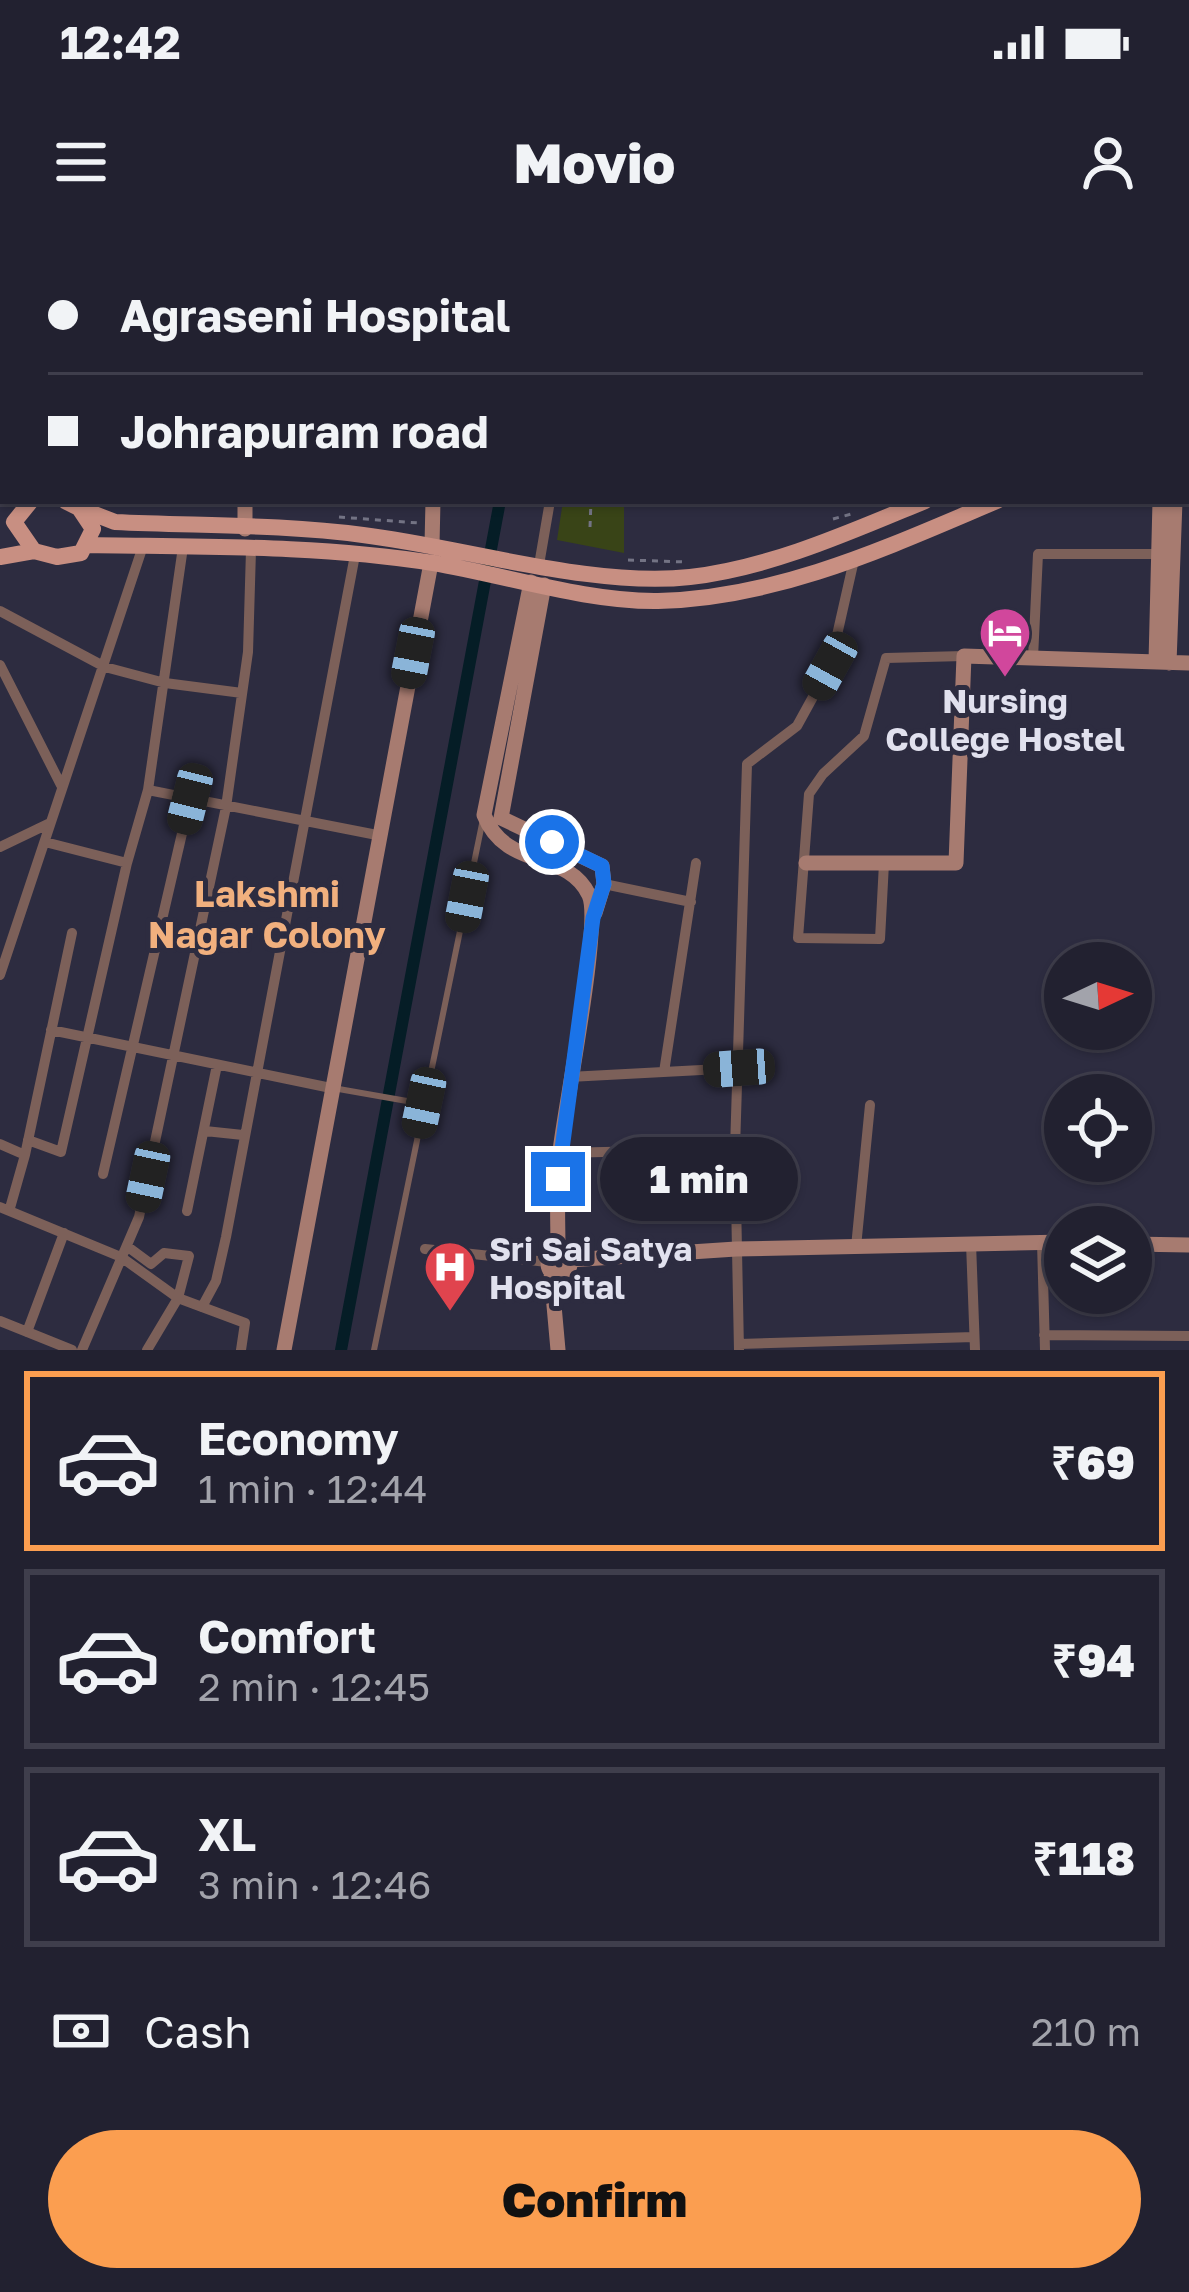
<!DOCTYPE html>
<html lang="en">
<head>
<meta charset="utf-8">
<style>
	:root { --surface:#222130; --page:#2a2938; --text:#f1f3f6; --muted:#a2a3ab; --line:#3f3e4c; --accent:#fb9e50 }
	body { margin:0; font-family:"Golos Text",sans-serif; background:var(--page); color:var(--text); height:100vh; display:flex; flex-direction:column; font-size:45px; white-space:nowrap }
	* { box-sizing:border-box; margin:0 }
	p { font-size:39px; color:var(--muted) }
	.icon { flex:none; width:66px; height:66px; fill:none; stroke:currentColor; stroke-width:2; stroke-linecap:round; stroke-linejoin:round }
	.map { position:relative; height:1110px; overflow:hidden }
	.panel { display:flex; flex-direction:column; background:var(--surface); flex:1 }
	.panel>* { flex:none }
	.banner { position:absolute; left:0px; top:0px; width:1191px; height:264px; box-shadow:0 3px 9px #0004,0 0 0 3px var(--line); display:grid; align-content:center; height:264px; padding:0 48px; background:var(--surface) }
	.needle { width:78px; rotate:86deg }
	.tools { position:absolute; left:1044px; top:702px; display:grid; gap:24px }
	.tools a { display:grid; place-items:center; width:108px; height:108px; border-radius:50%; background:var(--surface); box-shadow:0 3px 9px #0004,0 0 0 3px var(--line); font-size:60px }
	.end { position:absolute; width:54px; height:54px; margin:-27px; border:15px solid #1a73e8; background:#fff; box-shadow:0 0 0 6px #fff }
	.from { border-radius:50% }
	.bubble { position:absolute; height:84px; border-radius:42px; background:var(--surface); box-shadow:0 3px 9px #0004,0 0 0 3px var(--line); font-size:39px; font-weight:800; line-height:84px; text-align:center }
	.car { position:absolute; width:36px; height:72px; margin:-36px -18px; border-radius:15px; box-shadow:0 0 9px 3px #0007; background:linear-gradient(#222 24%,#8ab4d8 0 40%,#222 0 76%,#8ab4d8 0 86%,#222 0) }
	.banner b { display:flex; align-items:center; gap:42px; height:114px; font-size:45px }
	.banner b+b { border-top:3px solid var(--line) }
	.banner i { width:30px; height:30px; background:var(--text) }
	ul { padding:21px 0 0; list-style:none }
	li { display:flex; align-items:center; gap:36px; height:180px; margin:0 24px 18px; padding:0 24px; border:6px solid var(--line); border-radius:0px }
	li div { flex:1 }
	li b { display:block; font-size:45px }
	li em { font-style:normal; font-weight:800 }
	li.on { border-color:var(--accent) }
	li>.icon { width:108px; height:108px; stroke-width:1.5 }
	.pay { display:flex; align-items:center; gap:30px; height:132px; padding:0 48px; font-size:45px }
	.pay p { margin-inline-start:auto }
	.primary-button { display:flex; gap:24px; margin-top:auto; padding:24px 48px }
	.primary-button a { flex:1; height:138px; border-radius:72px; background:var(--accent); color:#111; font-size:48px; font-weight:800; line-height:138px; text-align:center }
	.status { display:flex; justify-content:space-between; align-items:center; height:84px; padding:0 60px; background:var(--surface); direction:ltr }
	.status svg { height:33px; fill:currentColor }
	header { display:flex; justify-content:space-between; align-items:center; height:156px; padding:0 48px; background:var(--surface); font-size:54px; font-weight:800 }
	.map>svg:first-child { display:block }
	.green { fill:#394417 }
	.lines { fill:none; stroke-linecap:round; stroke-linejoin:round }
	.canal { stroke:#051d26; stroke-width:12 }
	.path { stroke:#737384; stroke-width:3; stroke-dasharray:6 6; stroke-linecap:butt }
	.lane { stroke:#7c6059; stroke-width:6 }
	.street { stroke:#7c6059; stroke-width:10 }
	.secondary { stroke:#a77b70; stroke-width:15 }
	.primary { stroke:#c88f82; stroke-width:16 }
	.route { stroke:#1a73e8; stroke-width:15 }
	.labels { text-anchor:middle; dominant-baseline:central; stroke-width:10; stroke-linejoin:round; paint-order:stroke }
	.poi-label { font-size:33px; font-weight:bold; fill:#e1e1ee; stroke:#2d2c40 }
	.neighbourhood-label { font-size:36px; font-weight:bold; fill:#f1b07e; stroke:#2d2c40 }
</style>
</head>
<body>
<div class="status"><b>12:42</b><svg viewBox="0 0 49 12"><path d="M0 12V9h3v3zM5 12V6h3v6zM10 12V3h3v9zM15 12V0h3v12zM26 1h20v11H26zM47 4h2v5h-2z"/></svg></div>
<header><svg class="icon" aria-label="menu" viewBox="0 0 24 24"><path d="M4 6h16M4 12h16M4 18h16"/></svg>Movio<svg class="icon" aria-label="person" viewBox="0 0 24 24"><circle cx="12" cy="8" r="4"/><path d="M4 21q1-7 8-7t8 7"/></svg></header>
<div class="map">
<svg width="1189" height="1110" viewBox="0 0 1189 1110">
	<rect width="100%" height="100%" fill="#2d2c40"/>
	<path class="green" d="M 563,261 L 624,261 L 624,313 L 557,300 Z"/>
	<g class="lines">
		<path class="canal" d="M 548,3 L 549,0
			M 341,1110 L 500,261"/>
		<path class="path" d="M 1188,141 L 1189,141
			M 339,277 L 419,283
			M 833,279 L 855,273
			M 590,287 L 591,261
			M 628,320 L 687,322"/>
		<path class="lane" d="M 333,848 L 424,864
			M 374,1110 L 483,579"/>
		<path class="street" d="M 35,0 L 35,3
			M 333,0 L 333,3
			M 391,3 L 391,0
			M 505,3 L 506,0
			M 595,3 L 596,0
			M 0,8 L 3,8
			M 0,44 L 3,44
			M 0,118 L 3,119
			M 539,325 L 550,261
			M 0,371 L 105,427 L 165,443 L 242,453
			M 1033,418 L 1038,314 L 1160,314
			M 0,425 L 61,545
			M 148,550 L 377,595
			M 45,602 L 127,623
			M 0,607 L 50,583
			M 884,623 L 880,699 L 798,698 L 809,554 L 823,534 L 864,496 L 886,418 L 964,416
			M 604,644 L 691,662
			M 0,735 L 143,306
			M 51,790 L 331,848
			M 664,832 L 696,623
			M 569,837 L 739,828
			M 205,891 L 243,895
			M 28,900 L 61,912 L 127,623 L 148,550 L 183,307
			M 0,904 L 25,915
			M 560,913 L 735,909
			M 103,934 L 190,559
			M 0,967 L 121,1017 L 178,1058 L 245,1083 L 241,1110
			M 10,968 L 25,915 L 72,693
			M 187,971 L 217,825
			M 1042,1002 L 1045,1110
			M 971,1003 L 975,1110
			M 128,1007 L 151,1024 L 164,1013 L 189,1016 L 178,1058 L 147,1110
			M 856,1007 L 870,865
			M 425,1009 L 547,1022
			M 202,1067 L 216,1041 L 226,997 L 355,315
			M 0,1081 L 72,1110
			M 27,1092 L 64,993
			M 1044,1095 L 1189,1096
			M 739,1104 L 974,1097
			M 82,1110 L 139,977 L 226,567 L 248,412 L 251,310
			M 739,1110 L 735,909 L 747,524 L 797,486 L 830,426 L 854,320"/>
		<path class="secondary" d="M 74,0 L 74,3
			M 434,0 L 434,3
			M 245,3 L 245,0
			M 245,261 L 245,289
			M 432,305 L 433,261
			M 531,342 L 484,575 C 506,631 567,609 589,655 C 602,682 565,867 560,911 C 556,944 558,978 558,1012
			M 544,345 L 501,578 L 602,626 L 604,644 L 595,673
			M 1156,422 L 1160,261
			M 1169,423 L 1175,261
			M 806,623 L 956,623 L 964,416 L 1189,423
			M 1131,1004 L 1189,1005
			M548 1024a11 11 0 1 1 22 0a11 11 0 1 1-22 0Z
			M 569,1020 L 736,1009 L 1065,1002
			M 551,1032 L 558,1110
			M 284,1110 L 431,323"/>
		<path class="primary" d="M 1188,168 L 1189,168
			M 1188,217 L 1189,217
			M 0,244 L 3,245
			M 31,261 L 14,282 L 34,311 L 57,317 L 81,313 L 93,289 L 79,268 L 65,261
			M 79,268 L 115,282 C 197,286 282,284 363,295 C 462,307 592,348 690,337 C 770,328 850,292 925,261
			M 87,305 C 202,307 321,305 433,323 C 505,335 586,362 658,361 C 779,358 888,307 997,261
			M 0,317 L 34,311"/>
	</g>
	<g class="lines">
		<path class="route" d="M 552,602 L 602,626 L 604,644 L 593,678 L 558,939"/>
	</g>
	<defs>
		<g id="hotel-pin" transform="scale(2.7)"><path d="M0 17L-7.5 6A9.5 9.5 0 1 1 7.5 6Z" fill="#d1479c" stroke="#2d2c40"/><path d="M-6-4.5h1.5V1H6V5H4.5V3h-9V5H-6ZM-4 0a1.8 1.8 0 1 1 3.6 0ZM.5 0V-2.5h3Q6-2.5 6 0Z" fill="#fff"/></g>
		<g id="hospital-pin" transform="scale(2.7)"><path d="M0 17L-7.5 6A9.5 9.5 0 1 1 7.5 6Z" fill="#e0444e" stroke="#2d2c40"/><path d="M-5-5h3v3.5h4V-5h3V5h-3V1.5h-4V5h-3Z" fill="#fff"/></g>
	</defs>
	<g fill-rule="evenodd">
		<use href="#hotel-pin" x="1005" y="393"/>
		<use href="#hospital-pin" x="450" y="1027"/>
	</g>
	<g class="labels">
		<g class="poi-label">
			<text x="1005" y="460">Nursing<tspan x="1005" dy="38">College Hostel</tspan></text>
			<text x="489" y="1008" text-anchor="start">Sri Sai Satya<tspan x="489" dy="38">Hospital</tspan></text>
		</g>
		<g class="neighbourhood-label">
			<text x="267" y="653">Lakshmi<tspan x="267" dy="41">Nagar Colony</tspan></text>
		</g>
	</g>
</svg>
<div class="tools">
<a><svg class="needle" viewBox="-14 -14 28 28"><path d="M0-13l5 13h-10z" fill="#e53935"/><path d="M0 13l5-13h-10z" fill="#a2a3ab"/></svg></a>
<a><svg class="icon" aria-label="locate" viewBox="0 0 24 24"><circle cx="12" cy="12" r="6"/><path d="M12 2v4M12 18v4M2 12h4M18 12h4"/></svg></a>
<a><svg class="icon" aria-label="layers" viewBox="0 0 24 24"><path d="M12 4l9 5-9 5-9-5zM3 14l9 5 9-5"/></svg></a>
</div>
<i class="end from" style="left:552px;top:602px"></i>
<i class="end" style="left:558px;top:939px"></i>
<div class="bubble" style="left:600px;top:897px;width:198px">1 min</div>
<i class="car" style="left:413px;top:413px;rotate:191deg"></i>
<i class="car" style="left:830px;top:426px;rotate:209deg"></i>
<i class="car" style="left:190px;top:559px;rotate:194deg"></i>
<i class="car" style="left:467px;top:657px;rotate:191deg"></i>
<i class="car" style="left:739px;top:828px;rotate:266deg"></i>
<i class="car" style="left:424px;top:863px;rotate:192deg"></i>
<i class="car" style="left:148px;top:937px;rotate:192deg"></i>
<div class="banner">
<b><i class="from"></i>Agraseni Hospital</b>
<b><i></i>Johrapuram road</b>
</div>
</div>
<section class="panel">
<ul>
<li class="on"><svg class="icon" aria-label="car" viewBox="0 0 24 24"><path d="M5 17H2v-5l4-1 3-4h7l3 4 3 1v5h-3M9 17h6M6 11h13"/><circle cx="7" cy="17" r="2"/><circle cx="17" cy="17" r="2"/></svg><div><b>Economy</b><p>1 min · 12:44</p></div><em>₹69</em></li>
<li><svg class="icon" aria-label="car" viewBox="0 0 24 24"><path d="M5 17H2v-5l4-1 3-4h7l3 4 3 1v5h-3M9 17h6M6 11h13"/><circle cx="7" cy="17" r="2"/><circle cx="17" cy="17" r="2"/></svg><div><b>Comfort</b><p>2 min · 12:45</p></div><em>₹94</em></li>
<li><svg class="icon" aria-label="car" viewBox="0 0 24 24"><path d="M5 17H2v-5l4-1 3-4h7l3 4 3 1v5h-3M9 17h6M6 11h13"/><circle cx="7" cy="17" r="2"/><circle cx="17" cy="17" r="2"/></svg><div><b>XL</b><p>3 min · 12:46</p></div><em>₹118</em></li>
</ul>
<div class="pay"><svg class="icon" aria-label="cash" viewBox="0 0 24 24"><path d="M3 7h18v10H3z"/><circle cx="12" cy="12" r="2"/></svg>Cash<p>210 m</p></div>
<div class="primary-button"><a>Confirm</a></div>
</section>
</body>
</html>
